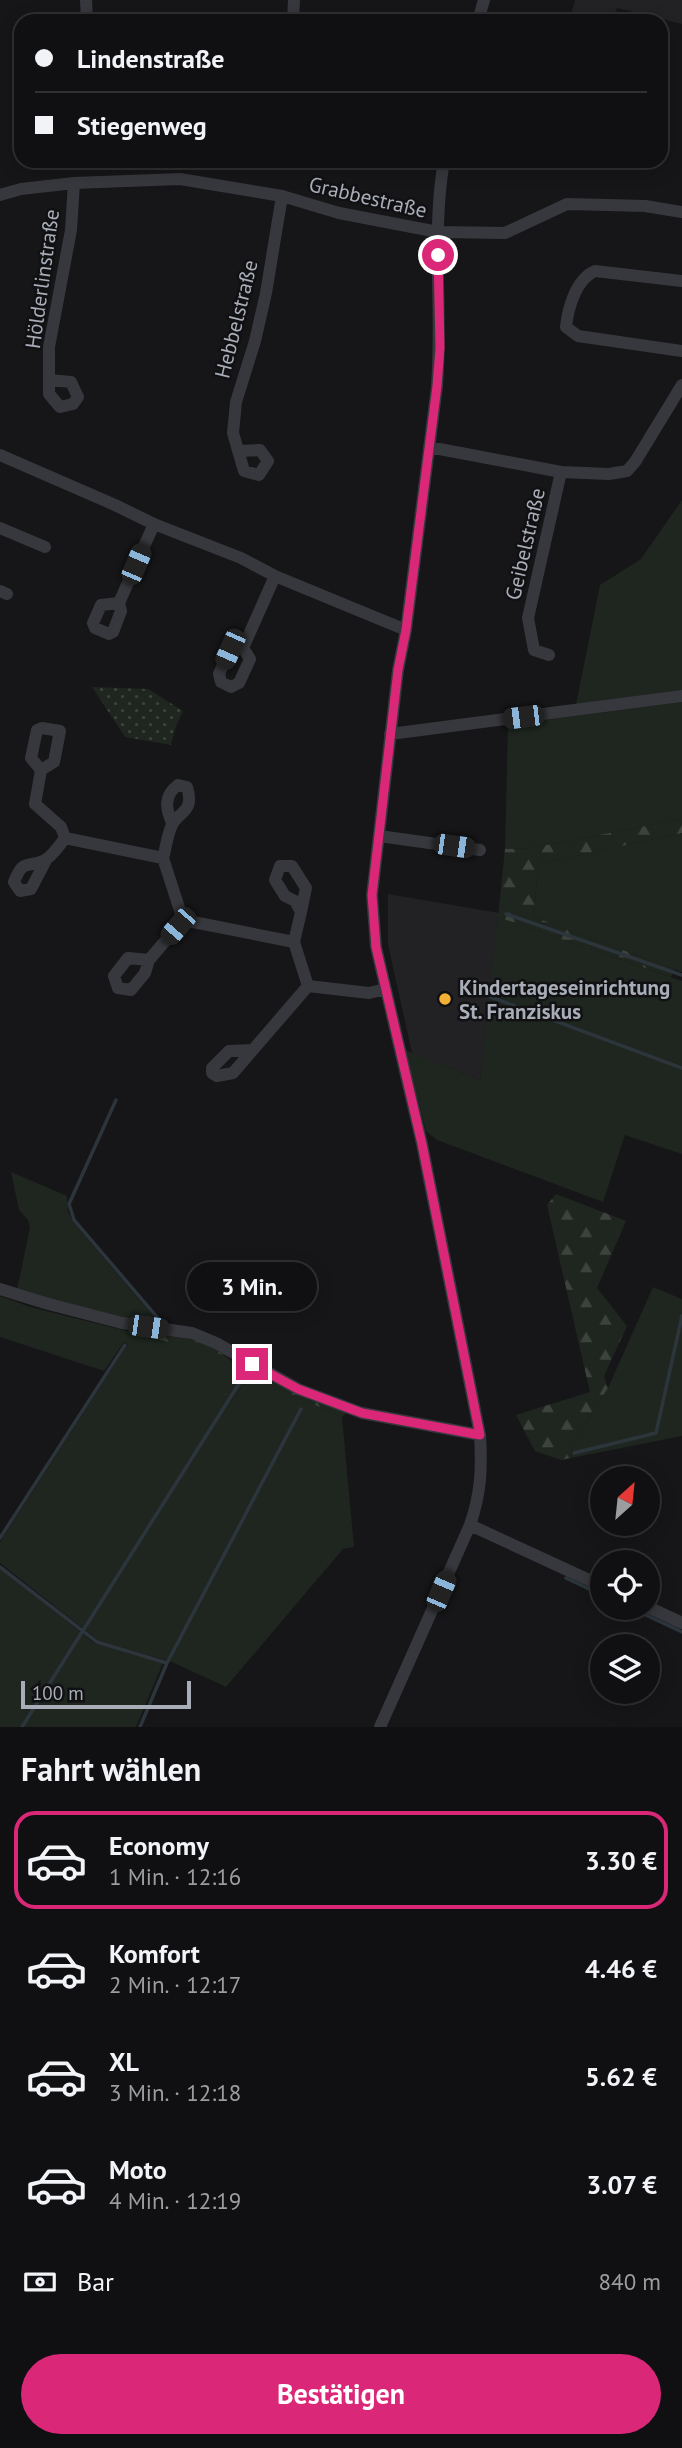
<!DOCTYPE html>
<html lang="de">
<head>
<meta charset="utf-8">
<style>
	:root { --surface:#101012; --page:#1e1e20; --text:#f1f3f6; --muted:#9c9d9f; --line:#303032; --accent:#db2777 }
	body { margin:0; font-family:"PT Sans",sans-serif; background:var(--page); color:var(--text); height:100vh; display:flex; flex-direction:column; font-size:26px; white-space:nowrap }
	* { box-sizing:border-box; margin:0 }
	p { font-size:23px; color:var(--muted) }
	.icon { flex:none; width:38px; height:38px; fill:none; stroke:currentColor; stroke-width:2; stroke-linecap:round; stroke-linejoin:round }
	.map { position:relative; height:1727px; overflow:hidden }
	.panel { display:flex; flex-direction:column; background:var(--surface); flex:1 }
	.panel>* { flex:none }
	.guide { position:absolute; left:14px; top:14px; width:654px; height:154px; border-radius:21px; box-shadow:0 4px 18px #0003,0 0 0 2px var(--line); display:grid; align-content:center; height:154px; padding:0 21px; background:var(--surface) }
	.needle { width:46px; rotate:27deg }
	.buttons { position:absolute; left:590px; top:1466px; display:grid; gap:14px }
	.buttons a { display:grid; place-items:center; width:70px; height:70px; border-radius:50%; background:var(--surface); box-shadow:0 4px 18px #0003,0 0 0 2px var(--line); font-size:35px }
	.scale { position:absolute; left:21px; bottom:18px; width:170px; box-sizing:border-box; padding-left:7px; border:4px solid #a8adb8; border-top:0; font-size:19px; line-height:24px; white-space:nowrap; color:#a8adb8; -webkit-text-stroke:5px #111113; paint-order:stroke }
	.end { position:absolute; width:32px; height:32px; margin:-16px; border:9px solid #db2777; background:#fff; box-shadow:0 0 0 4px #fff }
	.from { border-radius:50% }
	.bubble { position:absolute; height:49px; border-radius:24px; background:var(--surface); box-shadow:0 4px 18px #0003,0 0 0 2px var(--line); font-size:23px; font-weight:700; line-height:49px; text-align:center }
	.car { position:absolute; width:21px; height:42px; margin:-21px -10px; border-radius:9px; box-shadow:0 0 5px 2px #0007; background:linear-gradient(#222 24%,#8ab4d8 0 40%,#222 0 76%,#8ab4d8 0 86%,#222 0) }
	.guide b { display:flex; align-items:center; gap:24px; height:66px; font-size:26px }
	.guide b+b { border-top:2px solid var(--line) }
	.guide i { width:18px; height:18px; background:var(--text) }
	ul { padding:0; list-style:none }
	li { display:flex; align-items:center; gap:21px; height:98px; margin:0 14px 10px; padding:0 7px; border:4px solid transparent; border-radius:21px }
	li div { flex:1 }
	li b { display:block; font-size:26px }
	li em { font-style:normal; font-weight:700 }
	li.selected { border-color:var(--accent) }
	li>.icon { width:63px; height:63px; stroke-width:1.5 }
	h2 { padding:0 21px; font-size:32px; line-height:84px }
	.pay { display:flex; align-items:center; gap:18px; height:77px; padding:0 21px; font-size:26px }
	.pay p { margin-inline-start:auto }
	.primary-button { display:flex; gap:14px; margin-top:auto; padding:14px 21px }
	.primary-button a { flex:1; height:80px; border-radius:42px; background:var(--accent); color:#fff; font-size:28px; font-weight:700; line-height:80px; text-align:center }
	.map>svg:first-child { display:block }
	.built { fill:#222225 }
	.grass { fill:#1e261f }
	.forest { fill:url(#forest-firs) }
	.park { fill:url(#park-dots) }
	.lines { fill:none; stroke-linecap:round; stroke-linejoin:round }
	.stream { stroke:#2c353c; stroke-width:3.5 }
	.street { stroke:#37383d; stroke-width:12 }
	.route { stroke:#db2777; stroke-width:9 }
	.poi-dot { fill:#f2b134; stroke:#111113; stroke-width:2.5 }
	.labels { text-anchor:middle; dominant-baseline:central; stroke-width:5; stroke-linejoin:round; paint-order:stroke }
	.street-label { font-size:21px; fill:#a8adb8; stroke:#111113 }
	.poi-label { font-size:21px; font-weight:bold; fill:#a8adb8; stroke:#111113; text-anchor:start }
</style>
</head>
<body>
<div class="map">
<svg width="682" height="1727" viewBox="0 0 682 1727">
	<defs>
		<pattern id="forest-firs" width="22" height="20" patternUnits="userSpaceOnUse" patternTransform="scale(1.75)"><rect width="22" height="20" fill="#1e261f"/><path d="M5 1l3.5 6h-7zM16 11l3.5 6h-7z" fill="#3c433d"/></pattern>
		<pattern id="park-dots" width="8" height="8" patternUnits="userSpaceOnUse" patternTransform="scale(1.75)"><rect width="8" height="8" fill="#1e261f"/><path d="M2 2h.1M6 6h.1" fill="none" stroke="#3c433d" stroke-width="1.8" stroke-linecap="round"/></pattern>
	</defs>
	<rect width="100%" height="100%" fill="#161618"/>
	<path class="built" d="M 575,0 L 682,0 L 682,24 L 617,8 L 612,21 L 569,21 Z
		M 388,894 L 499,913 L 480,1080 L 412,1053 L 388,945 Z"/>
	<path class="grass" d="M 682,500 L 682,690 L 576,704 L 600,585 L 641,559 Z
		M 682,702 L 682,819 L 531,848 L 505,849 L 508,725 Z
		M 682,833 L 682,972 L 534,917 L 538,864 Z
		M 498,917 L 682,981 L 682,1154 L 625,1135 L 603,1202 L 437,1140 L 426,1131 L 405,1050 L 480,1080 Z
		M 11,1172 L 67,1196 L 68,1212 L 73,1222 L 160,1324 L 120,1318 L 17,1290 L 30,1227 L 28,1220 L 19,1210 Z
		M 653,1287 L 682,1299 L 682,1436 L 571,1458 L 572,1445 L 608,1388 Z
		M 0,1296 L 30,1307 L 224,1355 L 239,1367 L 215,1418 L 218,1418 L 250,1376 L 342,1417 L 354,1547 L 343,1549 L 226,1687 L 172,1662 L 99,1641 L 0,1563 L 0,1542 L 128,1344 L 124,1342 L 104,1371 L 0,1337 Z
		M 0,1568 L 94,1643 L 163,1663 L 136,1727 L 0,1727 Z"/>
	<path class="forest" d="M 682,819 L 682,833 L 538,864 L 534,917 L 674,969 L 671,977 L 498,917 L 505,849 L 531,848 Z
		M 556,1194 L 626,1221 L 597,1288 L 627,1326 L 604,1376 L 608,1388 L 572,1445 L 571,1458 L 561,1460 L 535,1451 L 516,1415 L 590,1392 L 547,1205 Z
		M 150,1332 C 177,1335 201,1339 224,1355 L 148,1337 Z
		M 244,1366 L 310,1400 L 347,1412 L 342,1417 L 250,1376 L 218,1418 L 214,1418 L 239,1367 Z"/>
	<path class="park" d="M 92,687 L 148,689 L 183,711 L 176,726 L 171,745 L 125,737 Z"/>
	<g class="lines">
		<path class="stream" d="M 506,914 L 682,975
			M 488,996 L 682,1068
			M 116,1100 L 69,1204 L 74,1220 L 162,1323
			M 574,1453 L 656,1433 L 682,1316
			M 0,1538 L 125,1345
			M 0,1567 L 97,1642 L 167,1663
			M 566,1578 L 602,1595
			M 631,1608 L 682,1632
			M 22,1727 L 242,1379
			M 140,1727 L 167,1663 L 301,1409"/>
		<path class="street" d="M 86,0 L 87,21
			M 293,21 L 294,0
			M 478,21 L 484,0
			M 0,195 L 21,189 L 74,183 L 180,179 L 282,196 L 339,213 L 438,232 L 505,233 L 567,204 L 645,206 L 682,212
			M 682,281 L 595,271 C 576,279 568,308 566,327 L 578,336 L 682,351
			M 49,380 L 71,382 L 78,397 L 73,404 L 60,407 L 49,394 L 49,347 L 71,230 L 74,183
			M 429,447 L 561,472 L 609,474 L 627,471 L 635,462 L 682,385
			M 238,451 L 260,450 L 268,461 L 259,475 L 244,471 L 233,433 L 236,402 L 255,341 L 266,293 L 282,196
			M 0,455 L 115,505 L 154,524 L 241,558 L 275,576 L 406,630
			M 0,528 L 45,547
			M 0,591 L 7,594
			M 119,603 L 101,605 L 93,623 L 95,628 L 109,634 L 113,632 L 121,611 L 119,603 L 154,524
			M 243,648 L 250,659 L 239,683 L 231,687 L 221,682 L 219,674 L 230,649 Z
			M 243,648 L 275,576
			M 549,655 L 534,650 L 528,618 L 561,472
			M 390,734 L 682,696
			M 41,770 L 54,762 L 60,731 L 42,728 L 37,730 L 31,758 L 41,770 L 35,804 L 61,827 L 65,838 L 163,858 L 183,920 L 294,942 L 308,986 L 369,993 L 385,989
			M 379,836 L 480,850
			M 163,858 C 166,848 167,835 172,825 C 179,811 195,812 187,787 L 178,785 C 163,796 166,809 172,823
			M 46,860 L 31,889 L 20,891 L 14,882 C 24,857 27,869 45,860 C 52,856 60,845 65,838
			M 294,942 L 301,912 L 295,901 L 285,896 L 275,880 L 280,866 L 292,866 L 306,888 L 301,912
			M 149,960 L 128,958 L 114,976 L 118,988 L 131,990 L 145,973 L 149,960 L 183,920
			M 253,1050 L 229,1051 L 212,1068 L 212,1073 L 217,1076 L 233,1073 L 308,986
			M 0,1289 L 45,1303 L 122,1323 L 192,1333 L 216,1343 L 298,1389 L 362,1413 L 480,1435
			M 470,1525 L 602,1586
			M 648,1607 L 682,1623
			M 380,1727 L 470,1525 C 481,1493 482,1469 480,1435 L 422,1144 L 376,947 L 372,895 L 398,670 L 406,630 L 437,386 C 443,311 431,235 444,161"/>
	</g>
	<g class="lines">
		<path class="route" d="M 252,1364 L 298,1389 L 362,1413 L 480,1435 L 422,1144 L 376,947 L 372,895 L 398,670 L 406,630 L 437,386 L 440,348 L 438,255"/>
	</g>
	<circle class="poi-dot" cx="445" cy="999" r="7"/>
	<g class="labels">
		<g class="street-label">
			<text transform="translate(368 197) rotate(13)">Grabbestraße</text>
			<text transform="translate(42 279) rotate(-82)">Hölderlinstraße</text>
			<text transform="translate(236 319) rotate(-76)">Hebbelstraße</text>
			<text transform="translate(525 544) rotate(-77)">Geibelstraße</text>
		</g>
		<g class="poi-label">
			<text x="459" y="987">Kindertageseinrichtung<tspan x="459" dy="24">St. Franziskus</tspan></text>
		</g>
	</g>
</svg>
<div class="buttons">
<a><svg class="needle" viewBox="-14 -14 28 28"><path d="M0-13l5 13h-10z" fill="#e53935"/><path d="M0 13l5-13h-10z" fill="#9c9d9f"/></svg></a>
<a><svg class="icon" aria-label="locate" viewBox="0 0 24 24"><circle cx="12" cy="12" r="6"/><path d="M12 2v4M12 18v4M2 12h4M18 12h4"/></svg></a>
<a><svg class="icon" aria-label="layers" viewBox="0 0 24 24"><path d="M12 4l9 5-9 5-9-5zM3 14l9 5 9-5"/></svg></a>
</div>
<div class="scale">100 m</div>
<i class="end from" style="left:438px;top:255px"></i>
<i class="end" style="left:252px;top:1364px"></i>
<div class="bubble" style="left:187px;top:1262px;width:130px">3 Min.</div>
<i class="car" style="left:136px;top:564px;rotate:23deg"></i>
<i class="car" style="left:230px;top:649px;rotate:204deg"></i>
<i class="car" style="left:523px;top:717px;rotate:263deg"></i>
<i class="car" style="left:454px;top:846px;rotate:98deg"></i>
<i class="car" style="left:178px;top:926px;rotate:221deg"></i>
<i class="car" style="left:148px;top:1327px;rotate:98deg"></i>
<i class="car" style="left:441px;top:1591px;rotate:23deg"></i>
<div class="guide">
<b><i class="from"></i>Lindenstraße</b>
<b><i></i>Stiegenweg</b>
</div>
</div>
<section class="panel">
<h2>Fahrt wählen</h2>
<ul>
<li class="selected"><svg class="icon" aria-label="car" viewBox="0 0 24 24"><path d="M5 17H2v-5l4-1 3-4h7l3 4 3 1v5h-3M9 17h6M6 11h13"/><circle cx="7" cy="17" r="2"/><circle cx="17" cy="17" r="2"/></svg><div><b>Economy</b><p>1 Min. · 12:16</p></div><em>3.30 €</em></li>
<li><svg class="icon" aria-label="car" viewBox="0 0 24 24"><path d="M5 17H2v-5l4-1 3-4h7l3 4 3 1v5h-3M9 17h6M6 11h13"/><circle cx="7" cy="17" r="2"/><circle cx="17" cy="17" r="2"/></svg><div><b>Komfort</b><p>2 Min. · 12:17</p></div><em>4.46 €</em></li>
<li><svg class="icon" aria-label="car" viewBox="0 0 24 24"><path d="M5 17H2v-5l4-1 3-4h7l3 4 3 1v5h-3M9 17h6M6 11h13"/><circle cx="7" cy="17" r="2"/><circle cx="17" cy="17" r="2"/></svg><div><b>XL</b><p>3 Min. · 12:18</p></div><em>5.62 €</em></li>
<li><svg class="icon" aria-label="car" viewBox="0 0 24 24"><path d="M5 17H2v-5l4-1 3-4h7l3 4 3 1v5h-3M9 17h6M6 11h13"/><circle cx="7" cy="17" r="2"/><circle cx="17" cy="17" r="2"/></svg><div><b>Moto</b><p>4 Min. · 12:19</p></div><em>3.07 €</em></li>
</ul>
<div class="pay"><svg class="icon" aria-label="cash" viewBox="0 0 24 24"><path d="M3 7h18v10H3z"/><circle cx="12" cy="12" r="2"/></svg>Bar<p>840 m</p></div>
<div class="primary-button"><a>Bestätigen</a></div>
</section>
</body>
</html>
